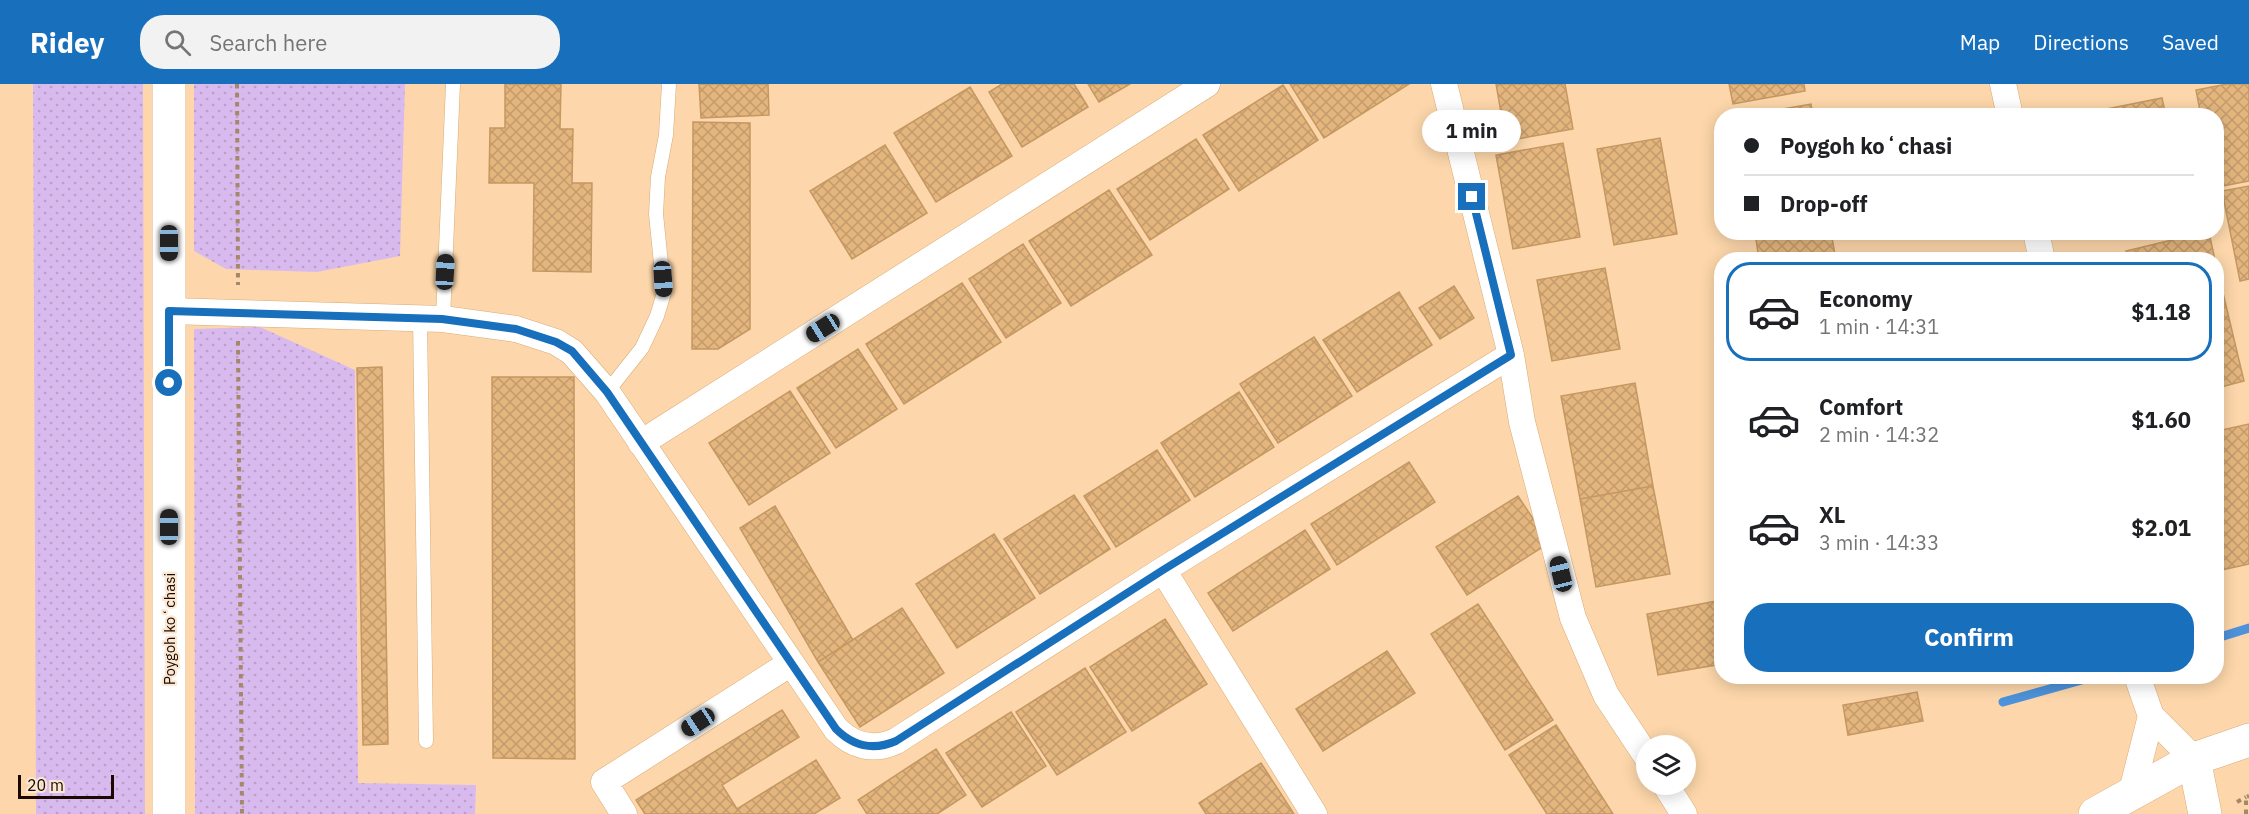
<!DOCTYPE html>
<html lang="en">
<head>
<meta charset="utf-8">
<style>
	:root { --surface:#fff; --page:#f2f2f2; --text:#202124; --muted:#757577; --line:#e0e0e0; --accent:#186fbc }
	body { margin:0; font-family:"IBM Plex Sans",sans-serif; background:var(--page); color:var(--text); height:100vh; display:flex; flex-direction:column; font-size:22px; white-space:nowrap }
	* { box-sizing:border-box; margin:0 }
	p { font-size:20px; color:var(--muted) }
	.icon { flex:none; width:33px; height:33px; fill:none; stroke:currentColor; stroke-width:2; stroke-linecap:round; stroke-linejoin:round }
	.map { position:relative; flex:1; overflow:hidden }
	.panel { position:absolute; left:1714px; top:168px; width:510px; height:432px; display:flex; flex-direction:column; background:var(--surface); border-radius:24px; box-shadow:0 3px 15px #0003 }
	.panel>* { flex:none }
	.top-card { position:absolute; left:1714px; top:24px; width:510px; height:132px; border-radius:24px; box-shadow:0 3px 15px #0003; display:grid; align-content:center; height:132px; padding:0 30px; background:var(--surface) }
	.controls { position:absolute; left:1636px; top:651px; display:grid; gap:12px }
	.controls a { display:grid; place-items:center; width:60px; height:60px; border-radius:50%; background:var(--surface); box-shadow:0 3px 15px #0003; font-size:30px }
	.scale { position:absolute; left:18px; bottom:15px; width:96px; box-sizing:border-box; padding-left:6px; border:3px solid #190900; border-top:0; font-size:16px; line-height:21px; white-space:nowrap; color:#190900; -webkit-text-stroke:4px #fce8d2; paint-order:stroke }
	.end { position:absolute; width:27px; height:27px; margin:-14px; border:8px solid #186fbc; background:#fff; box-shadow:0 0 0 3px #fff }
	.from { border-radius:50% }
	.bubble { position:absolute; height:42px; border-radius:21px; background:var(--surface); box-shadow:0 3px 15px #0003; font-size:20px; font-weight:700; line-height:42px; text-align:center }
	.car { position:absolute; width:18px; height:36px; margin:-18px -9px; border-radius:8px; box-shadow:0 0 4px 2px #0007; background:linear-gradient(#222 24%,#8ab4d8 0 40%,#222 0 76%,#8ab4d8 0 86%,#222 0) }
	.top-card b { display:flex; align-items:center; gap:21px; height:57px; font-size:22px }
	.top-card b+b { border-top:2px solid var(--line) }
	.top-card i { width:15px; height:15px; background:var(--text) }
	ul { padding:10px 0 0; list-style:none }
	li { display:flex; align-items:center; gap:18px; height:99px; margin:0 12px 9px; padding:0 18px; border:3px solid transparent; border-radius:24px }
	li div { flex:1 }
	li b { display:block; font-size:22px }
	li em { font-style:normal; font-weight:700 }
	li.on { border-color:var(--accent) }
	li>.icon { width:54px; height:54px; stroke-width:1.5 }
	.cta { display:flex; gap:12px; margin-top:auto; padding:12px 30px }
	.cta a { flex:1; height:69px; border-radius:24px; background:var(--accent); color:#fff; font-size:24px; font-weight:700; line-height:69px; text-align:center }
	header { display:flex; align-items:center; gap:36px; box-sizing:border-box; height:84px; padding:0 30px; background:var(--accent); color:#fff }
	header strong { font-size:28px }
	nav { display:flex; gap:33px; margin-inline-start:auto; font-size:21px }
	.search { width:420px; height:54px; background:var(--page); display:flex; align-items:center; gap:15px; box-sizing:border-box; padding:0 21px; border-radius:24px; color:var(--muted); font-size:22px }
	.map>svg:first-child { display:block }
	.grass { fill:url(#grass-dots) }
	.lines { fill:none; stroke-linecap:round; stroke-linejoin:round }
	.stream { stroke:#4d92da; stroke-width:9 }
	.building { fill:url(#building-cross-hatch); stroke:#c59861; stroke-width:1.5 }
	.service-casing { stroke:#d9ab74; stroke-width:15 }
	.minor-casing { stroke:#d9ab74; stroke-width:27 }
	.tertiary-casing { stroke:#d9ab74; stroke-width:34 }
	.path { stroke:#a58769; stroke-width:4; stroke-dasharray:4.5 4.5; stroke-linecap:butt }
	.service { stroke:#fff; stroke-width:14 }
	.minor { stroke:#fff; stroke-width:26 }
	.tertiary { stroke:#fff; stroke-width:33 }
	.route { stroke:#186fbc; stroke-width:8 }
	.labels { text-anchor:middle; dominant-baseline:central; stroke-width:4.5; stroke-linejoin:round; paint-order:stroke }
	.street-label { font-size:15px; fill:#190900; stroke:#fce8d2 }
</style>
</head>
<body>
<header>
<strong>Ridey</strong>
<div class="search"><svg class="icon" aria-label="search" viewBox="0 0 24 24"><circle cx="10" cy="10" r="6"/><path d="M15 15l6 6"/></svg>Search here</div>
<nav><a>Map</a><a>Directions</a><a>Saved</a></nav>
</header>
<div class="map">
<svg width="2249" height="730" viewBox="0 0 2249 730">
	<defs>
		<pattern id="grass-dots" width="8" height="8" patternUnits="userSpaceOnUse" patternTransform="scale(1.5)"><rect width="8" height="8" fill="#d9baef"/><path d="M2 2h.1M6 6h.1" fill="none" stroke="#ba9fcb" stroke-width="1.8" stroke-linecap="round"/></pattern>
		<pattern id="building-cross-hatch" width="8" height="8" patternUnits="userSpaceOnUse" patternTransform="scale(1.5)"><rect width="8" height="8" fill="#e4b67e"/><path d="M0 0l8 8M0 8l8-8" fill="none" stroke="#c39b6b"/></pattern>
	</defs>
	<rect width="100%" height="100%" fill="#fdd7ab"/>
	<path class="grass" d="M 33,0 L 143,0 L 145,730 L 36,730 Z
		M 194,0 L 405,0 L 400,172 L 317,188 L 226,185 L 194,167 Z
		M 260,243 L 355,286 L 358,699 L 476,701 L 475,730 L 195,730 L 194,245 Z"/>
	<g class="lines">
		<path class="stream" d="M 2217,554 L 2249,544
			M 2003,618 L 2096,592"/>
	</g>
	<path class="building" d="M 505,0 L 561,0 L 560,45 L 573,45 L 572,99 L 592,99 L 591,188 L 533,187 L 534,99 L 489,99 L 490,44 L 505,44 Z
		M 699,0 L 768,0 L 769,31 L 701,34 Z
		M 1002,0 L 1074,0 L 1088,23 L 1022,63 L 989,8 Z
		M 1088,0 L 1130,0 L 1099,18 Z
		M 1290,0 L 1409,0 L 1324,54 Z
		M 1496,0 L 1565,0 L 1573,45 L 1506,57 Z
		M 1729,0 L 1804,0 L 1805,7 L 1733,20 Z
		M 2227,0 L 2249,0 L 2249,97 L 2217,103 L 2217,32 L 2201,32 L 2196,6 Z
		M 1283,1 L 1318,56 L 1239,107 L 1203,51 Z
		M 970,3 L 1012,72 L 936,118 L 894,49 Z
		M 2162,14 L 2166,32 L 2081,32 L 2081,30 Z
		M 1811,20 L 1813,32 L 1742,32 Z
		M 693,38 L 750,39 L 750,245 L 718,265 L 692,265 Z
		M 1660,54 L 1677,150 L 1614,161 L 1597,65 Z
		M 1196,55 L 1229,105 L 1150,156 L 1117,105 Z
		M 1563,59 L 1580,153 L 1513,165 L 1496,71 Z
		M 885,61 L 927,129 L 852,175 L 810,107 Z
		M 2249,102 L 2249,195 L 2240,197 L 2222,107 Z
		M 1109,106 L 1152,171 L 1071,222 L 1029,157 Z
		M 1755,148 L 1831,148 L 1836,176 L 1759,176 Z
		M 2157,148 L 2186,148 L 2158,154 Z
		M 2205,148 L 2209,148 L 2215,176 L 2128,176 L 2126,167 Z
		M 1023,160 L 1061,219 L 1006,254 L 969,195 Z
		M 1605,184 L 1620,265 L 1552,277 L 1537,196 Z
		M 2217,184 L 2244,297 L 2217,304 Z
		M 962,199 L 1001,258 L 904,320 L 866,260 Z
		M 1454,202 L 1474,234 L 1440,255 L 1419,224 Z
		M 1399,208 L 1432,261 L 1357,308 L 1323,256 Z
		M 1314,253 L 1352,312 L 1278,359 L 1240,300 Z
		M 858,265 L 897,325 L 836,364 L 797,304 Z
		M 382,283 L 388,660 L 363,661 L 357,284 Z
		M 492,293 L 574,293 L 575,675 L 493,674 Z
		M 1635,299 L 1653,402 L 1580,415 L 1561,312 Z
		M 790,307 L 830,369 L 749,421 L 709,359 Z
		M 1239,308 L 1274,363 L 1195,413 L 1161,359 Z
		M 2249,340 L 2249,480 L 2217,487 L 2217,347 Z
		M 1157,366 L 1190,416 L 1116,463 L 1084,412 Z
		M 1409,378 L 1435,418 L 1337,481 L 1311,440 Z
		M 1653,402 L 1670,490 L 1596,503 L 1580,415 Z
		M 1074,411 L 1110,465 L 1040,510 L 1004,455 Z
		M 1518,412 L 1549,459 L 1467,511 L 1436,463 Z
		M 775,422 L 853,556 L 818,578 L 740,444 Z
		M 1305,446 L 1330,485 L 1233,547 L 1208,509 Z
		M 994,450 L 1035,514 L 957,564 L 916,500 Z
		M 1722,516 L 1722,580 L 1658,591 L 1647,530 Z
		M 1478,520 L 1553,636 L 1505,666 L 1431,550 Z
		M 902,524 L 944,589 L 860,643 L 818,578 Z
		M 1165,535 L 1207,600 L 1132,647 L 1090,583 Z
		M 1387,567 L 1415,609 L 1323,667 L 1296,625 Z
		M 1085,584 L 1126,648 L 1057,691 L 1016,628 Z
		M 1917,608 L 1923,637 L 1848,651 L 1843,621 Z
		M 782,626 L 799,653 L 722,701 L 737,725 L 816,676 L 840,714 L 814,730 L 645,730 L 636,716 Z
		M 1011,628 L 1046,682 L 982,723 L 946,669 Z
		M 1556,641 L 1613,730 L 1547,730 L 1509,671 Z
		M 936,665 L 966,711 L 937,730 L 867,730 L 858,716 Z
		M 1261,679 L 1294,730 L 1206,730 L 1199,719 Z"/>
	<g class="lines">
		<g class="service-casing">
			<path id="service" d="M 420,234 L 426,657
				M 443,235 L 453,0
				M 607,308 L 642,264 L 657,232 L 664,209 L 656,130 L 658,93 L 666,51 L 669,0"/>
		</g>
		<g class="minor-casing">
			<path id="minor" d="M 2003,0 L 2010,32
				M 2036,148 L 2042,176
				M 169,227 L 443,235 L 516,245 L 556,258 L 572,268 L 607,308 L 836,645 C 853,662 873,668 896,657 L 1163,486 L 1511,271 L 1444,0
				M 1511,271 L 1522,338 L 1573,534 L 1606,611 L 1647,673
				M 641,359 L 1207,0
				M 1163,486 L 1314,730
				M 2151,632 L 2194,675
				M 1665,700 L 1684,730
				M 2131,711 L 2151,632 L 2137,592
				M 624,730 L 604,698 L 791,579"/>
		</g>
		<g class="tertiary-casing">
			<path id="tertiary" d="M 169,0 L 169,730
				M 2194,675 L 2205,730
				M 2095,730 L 2194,675 L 2249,656"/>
		</g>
		<path class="path" d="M 237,0 L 238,201
			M 238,257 L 242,730
			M 2237,718 L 2246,713
			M 2246,730 L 2246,713 L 2249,712"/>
		<use href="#service" class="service"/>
		<use href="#minor" class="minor"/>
		<use href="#tertiary" class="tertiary"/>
	</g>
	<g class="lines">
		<path class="route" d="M 169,299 L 169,227 L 442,235 L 516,245 L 556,258 L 572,267 L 607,308 L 836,645 C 853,662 873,667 896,657 L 1163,486 L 1511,271 L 1472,113"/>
	</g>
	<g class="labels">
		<g class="street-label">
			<text transform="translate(169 545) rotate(-90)">Poygoh koʻchasi</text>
		</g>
	</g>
</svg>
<div class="controls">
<a><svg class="icon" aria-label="layers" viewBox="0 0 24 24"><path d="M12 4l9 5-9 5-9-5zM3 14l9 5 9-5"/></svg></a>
</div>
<div class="scale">20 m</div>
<i class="end from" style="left:169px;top:299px"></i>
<i class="end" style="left:1472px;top:113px"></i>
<div class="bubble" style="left:1422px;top:26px;width:99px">1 min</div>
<i class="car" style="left:169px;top:159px;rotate:180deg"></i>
<i class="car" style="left:445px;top:188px;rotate:3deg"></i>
<i class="car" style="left:663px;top:195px;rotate:176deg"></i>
<i class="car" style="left:823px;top:244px;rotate:238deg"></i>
<i class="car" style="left:169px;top:443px;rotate:0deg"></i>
<i class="car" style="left:1561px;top:490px;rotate:346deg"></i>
<i class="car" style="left:698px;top:638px;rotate:237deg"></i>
<div class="top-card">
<b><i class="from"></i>Poygoh koʻchasi</b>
<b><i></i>Drop-off</b>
</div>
<section class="panel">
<ul>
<li class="on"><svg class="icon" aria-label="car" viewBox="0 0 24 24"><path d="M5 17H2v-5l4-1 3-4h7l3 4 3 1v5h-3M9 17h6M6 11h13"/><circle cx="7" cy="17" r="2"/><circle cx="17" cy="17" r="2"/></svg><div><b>Economy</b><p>1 min · 14:31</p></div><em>$1.18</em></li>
<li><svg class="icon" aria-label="car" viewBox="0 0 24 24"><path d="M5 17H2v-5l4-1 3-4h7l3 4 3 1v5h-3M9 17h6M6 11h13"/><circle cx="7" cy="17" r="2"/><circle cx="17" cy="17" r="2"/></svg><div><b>Comfort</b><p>2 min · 14:32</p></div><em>$1.60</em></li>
<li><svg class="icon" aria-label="car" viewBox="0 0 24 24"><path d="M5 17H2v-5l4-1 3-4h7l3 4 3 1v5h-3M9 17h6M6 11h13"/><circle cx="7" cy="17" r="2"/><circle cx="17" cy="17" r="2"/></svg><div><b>XL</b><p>3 min · 14:33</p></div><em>$2.01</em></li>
</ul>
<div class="cta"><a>Confirm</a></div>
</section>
</div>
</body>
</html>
